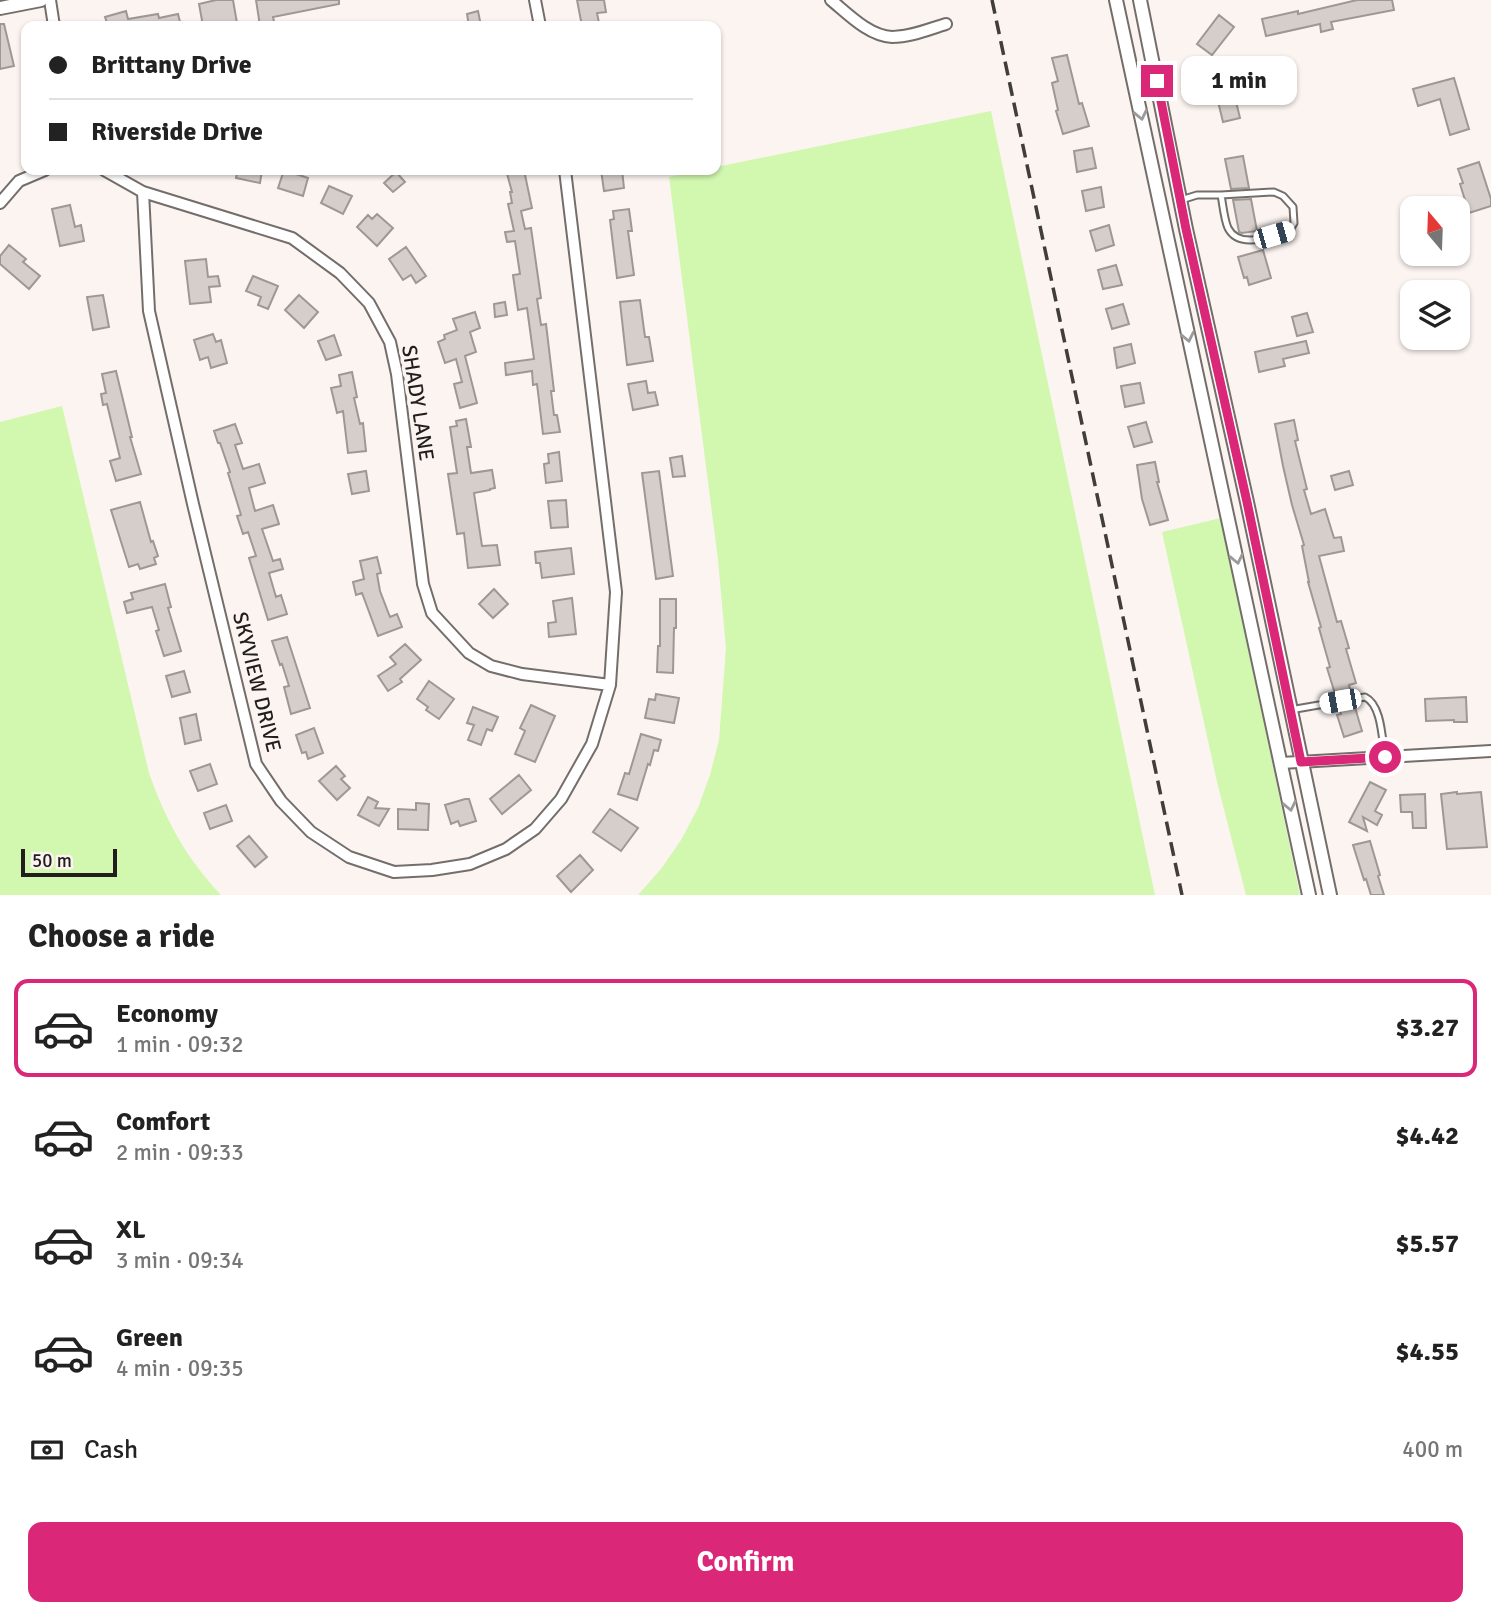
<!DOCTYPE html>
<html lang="en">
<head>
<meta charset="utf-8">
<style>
	:root { --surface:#fff; --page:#f2f2f2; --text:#222; --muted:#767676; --line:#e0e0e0; --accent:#db2777 }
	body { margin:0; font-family:Signika,sans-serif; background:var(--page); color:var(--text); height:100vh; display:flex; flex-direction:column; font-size:26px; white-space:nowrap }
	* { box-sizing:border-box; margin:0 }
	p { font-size:23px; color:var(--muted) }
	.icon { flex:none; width:38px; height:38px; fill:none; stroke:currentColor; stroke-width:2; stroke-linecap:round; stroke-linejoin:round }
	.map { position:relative; height:895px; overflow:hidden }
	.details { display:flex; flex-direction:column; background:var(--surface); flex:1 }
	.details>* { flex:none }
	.banner { position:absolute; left:21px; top:21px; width:700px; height:154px; border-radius:14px; box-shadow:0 2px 5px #0004; display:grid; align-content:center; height:154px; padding:0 28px; background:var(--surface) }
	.needle { width:46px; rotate:341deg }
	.controls { position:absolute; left:1400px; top:196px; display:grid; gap:14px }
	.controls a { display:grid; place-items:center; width:70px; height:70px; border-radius:14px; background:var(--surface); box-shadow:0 2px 5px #0004; font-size:35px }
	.scale { position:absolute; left:21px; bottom:18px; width:96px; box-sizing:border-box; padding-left:7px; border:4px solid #211e1d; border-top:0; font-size:19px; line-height:24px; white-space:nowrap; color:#211e1d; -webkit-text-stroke:5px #fcf4f1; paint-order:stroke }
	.end { position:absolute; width:32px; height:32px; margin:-16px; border:9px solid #db2777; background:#fff; box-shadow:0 0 0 4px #fff }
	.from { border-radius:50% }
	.bubble { position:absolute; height:49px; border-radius:14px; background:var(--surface); box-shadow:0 2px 5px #0004; font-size:23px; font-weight:700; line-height:49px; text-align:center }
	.car { position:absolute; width:21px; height:42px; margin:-21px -10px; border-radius:9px; box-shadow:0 0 5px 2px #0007; background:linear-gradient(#fff 24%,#345 0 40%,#fff 0 76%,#345 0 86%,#fff 0) }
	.banner b { display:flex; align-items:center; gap:24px; height:66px; font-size:26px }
	.banner b+b { border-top:2px solid var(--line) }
	.banner i { width:18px; height:18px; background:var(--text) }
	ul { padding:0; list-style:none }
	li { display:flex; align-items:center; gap:21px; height:98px; margin:0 14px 10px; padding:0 14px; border:4px solid transparent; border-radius:14px }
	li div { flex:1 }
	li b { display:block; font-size:26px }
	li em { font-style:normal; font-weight:700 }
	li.on { border-color:var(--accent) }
	li>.icon { width:63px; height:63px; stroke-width:1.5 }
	h2 { padding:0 28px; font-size:32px; line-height:84px }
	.pay { display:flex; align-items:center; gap:18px; height:77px; padding:0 28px; font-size:26px }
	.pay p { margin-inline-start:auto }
	.button { display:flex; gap:14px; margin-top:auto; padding:14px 28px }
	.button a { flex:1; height:80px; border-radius:14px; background:var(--accent); color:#fff; font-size:28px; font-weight:700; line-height:80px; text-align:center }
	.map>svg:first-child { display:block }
	.green { fill:#d2f7af }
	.building { fill:#d5cecb; stroke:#9e9894; stroke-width:2 }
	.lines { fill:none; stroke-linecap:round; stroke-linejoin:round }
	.service-casing { stroke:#746e6b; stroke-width:9 }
	.minor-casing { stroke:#746e6b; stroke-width:14 }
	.tertiary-casing { stroke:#746e6b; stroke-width:16 }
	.service { stroke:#fff; stroke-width:5 }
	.minor { stroke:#fff; stroke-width:10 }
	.tertiary { stroke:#fff; stroke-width:12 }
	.rail { stroke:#403d3b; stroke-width:3.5; stroke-dasharray:14 7; stroke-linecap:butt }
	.oneway { stroke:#9b9a99 }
	.route { stroke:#db2777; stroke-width:9 }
	.labels { text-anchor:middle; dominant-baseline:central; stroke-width:7; stroke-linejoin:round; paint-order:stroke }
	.street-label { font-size:21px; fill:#211e1d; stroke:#fcf4f1 }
</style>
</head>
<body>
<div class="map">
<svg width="1491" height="895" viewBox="0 0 1491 895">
	<rect width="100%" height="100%" fill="#fcf4f1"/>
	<path class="green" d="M 991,111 L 1155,895 L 638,895 L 661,869 L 681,840 L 698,808 L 710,775 L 719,740 L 726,648 L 718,560 L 669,177 L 704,170 L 716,170 L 716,167 Z
		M 62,406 L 149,773 C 166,821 186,858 221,895 L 0,895 L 0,422 Z
		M 1221,518 L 1300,895 L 1246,895 L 1218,786 L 1162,532 Z"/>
	<path class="building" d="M 216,0 L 233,0 L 237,23 L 220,26 L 203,26 L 199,4 Z
		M 256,0 L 339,0 L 339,4 L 273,17 L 275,26 L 260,26 Z
		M 577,0 L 604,0 L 606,12 L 597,13 L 599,23 L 582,26 Z
		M 1357,0 L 1392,0 L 1394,10 L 1331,22 L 1333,29 L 1321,32 L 1320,24 L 1266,36 L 1262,19 L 1298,11 L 1298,14 Z
		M 126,11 L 128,19 L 158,14 L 159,18 L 178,14 L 181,26 L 108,26 L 105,17 Z
		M 478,11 L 481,26 L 469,26 L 467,14 Z
		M 1219,15 L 1234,27 L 1212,55 L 1197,44 Z
		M 0,24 L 4,24 L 14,66 L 0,69 Z
		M 1067,55 L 1079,104 L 1082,103 L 1089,126 L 1063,134 L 1056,111 L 1058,110 L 1052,83 L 1058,81 L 1052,58 Z
		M 1454,78 L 1469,129 L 1450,135 L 1440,99 L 1418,106 L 1413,89 Z
		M 1232,85 L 1240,118 L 1223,122 L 1215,89 Z
		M 1092,148 L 1096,168 L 1077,172 L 1074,151 Z
		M 1243,156 L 1249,188 L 1231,189 L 1225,159 Z
		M 1479,162 L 1491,199 L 1491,206 L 1469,213 L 1460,184 L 1463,183 L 1458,169 Z
		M 238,170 L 262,170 L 260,183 L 236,178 Z
		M 284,170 L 308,178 L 303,196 L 278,188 Z
		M 506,170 L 524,170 L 532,208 L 521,211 L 525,229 L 531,228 L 541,298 L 537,299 L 541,325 L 546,324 L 554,391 L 551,391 L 554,415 L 557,415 L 560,432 L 543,434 L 537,384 L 533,385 L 532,371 L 506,375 L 505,363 L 534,359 L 527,308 L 518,310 L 513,275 L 520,274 L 515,241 L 507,242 L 505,232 L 514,231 L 508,204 L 512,203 L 510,192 L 512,192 Z
		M 601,170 L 622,170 L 624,188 L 604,191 Z
		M 396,172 L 405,182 L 393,192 L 384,183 Z
		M 329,186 L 352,196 L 343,214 L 321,203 Z
		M 1101,187 L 1104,207 L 1086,211 L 1082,191 Z
		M 1251,199 L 1257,231 L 1242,233 L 1239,232 L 1233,200 Z
		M 70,205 L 75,227 L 81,225 L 84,241 L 60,246 L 52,209 Z
		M 629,209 L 632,231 L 628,231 L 634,275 L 617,278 L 610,220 L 614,219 L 613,211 Z
		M 377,214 L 393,228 L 377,246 L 357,227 L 368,215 L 372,219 Z
		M 1109,225 L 1114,245 L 1096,251 L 1090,231 Z
		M 9,245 L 26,259 L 23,262 L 40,276 L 29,289 L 0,264 L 0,256 Z
		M 406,247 L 426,276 L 416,283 L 411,275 L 403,280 L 389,259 Z
		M 1263,250 L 1271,278 L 1249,285 L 1247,277 L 1244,278 L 1238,257 Z
		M 206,259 L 208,277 L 218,276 L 220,286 L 209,287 L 211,302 L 190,304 L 185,261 Z
		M 1116,265 L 1122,285 L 1103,289 L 1098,270 Z
		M 253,276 L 278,286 L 268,309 L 258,305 L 261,297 L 246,291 Z
		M 103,295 L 109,327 L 93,330 L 87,297 Z
		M 299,295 L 318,312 L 304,328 L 285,310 Z
		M 640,300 L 645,337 L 649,337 L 653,361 L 627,365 L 620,302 Z
		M 505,302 L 507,315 L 495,317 L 494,304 Z
		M 1123,304 L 1129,324 L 1112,329 L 1106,309 Z
		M 475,312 L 480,328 L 470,332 L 476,352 L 465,356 L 477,403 L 460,408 L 454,384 L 462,382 L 456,359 L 445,363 L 438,342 L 445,339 L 444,335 L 457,330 L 453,319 Z
		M 1307,313 L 1313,332 L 1297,336 L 1292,317 Z
		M 213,334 L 216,342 L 221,340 L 227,363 L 211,368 L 208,357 L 200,360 L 194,340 Z
		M 334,335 L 341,355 L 326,360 L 318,341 Z
		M 1306,341 L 1309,353 L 1283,359 L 1285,366 L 1259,372 L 1255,352 Z
		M 1131,344 L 1135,363 L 1117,368 L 1114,348 Z
		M 116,371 L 132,437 L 130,437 L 141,474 L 116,481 L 110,461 L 120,458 L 107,404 L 103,405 L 101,394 L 106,393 L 102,374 Z
		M 352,372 L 357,397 L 354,398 L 360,424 L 363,423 L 366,451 L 348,453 L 343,411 L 337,413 L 331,388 L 341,386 L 339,375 Z
		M 646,381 L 648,393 L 655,392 L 658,405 L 633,410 L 628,384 Z
		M 1140,383 L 1144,403 L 1125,407 L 1121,386 Z
		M 466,419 L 471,447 L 467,447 L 471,473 L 492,470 L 495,488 L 490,489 L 490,490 L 474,493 L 482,546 L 497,545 L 500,565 L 468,568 L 464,533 L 457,534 L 448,474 L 457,473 L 450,427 L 457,426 L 456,421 Z
		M 1294,420 L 1298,440 L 1295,441 L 1307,489 L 1304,490 L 1311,514 L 1325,509 L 1334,538 L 1341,537 L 1344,551 L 1319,556 L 1337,622 L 1341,621 L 1349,648 L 1346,649 L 1356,683 L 1349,685 L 1351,694 L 1336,697 L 1327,668 L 1330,667 L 1319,628 L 1321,627 L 1308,582 L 1309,582 L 1302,546 L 1304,545 L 1292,505 L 1283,466 L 1275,424 Z
		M 1146,422 L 1152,442 L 1134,447 L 1128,427 Z
		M 235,424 L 242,443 L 235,445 L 243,469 L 259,464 L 265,483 L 249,488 L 255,511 L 273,505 L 279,524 L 262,529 L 273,561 L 280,559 L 283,569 L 269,573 L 276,597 L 281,595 L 287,614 L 268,620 L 249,558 L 256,556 L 248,532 L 243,534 L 237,516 L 241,515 L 228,473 L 230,472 L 220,443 L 218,443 L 214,431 Z
		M 559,452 L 562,481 L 546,483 L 544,464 L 549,463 L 548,454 Z
		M 682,456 L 685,476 L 673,477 L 670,458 Z
		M 1155,462 L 1159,482 L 1157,482 L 1168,520 L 1150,525 L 1142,499 L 1137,465 Z
		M 366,471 L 369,491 L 352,494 L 348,474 Z
		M 659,471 L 673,576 L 656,579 L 642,473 Z
		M 1349,471 L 1353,485 L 1335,490 L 1331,476 Z
		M 566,500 L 568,527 L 551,528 L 548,501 Z
		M 140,502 L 151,542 L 153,541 L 158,556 L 154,558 L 156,564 L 140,569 L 138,564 L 129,567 L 111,510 Z
		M 571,548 L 574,574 L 542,578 L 540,563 L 536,563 L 535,552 Z
		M 377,557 L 381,573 L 377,574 L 380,591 L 390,617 L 397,614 L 402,627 L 378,636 L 362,593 L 356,595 L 353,582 L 364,579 L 360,561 Z
		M 165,584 L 171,607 L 168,608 L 181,651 L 164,656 L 156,631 L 159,630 L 152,607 L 127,613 L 124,602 L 133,599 L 131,593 Z
		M 494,589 L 508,604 L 493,618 L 479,604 Z
		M 572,598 L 576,634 L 549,637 L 548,623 L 556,622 L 553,601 Z
		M 660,599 L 676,599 L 676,628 L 674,628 L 673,673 L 657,672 L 658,646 L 660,646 Z
		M 287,637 L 310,708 L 291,714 L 284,687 L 289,686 L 282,664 L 280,665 L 272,641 Z
		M 405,644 L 421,660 L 400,679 L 402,682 L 388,691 L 378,676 L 396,664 L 390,657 Z
		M 184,671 L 190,692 L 172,697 L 166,676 Z
		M 429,681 L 454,699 L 439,719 L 426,710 L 428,707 L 417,699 Z
		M 656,694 L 679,698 L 674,723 L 645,718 L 649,699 L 655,700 Z
		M 1466,697 L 1467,722 L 1454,722 L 1454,720 L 1426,721 L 1425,699 Z
		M 1354,704 L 1362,731 L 1344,737 L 1337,715 L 1341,714 L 1339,707 Z
		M 531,705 L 555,716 L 535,762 L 515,754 L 525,731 L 520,728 Z
		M 473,707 L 498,717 L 492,731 L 487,729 L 481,745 L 468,740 L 474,725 L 467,723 Z
		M 196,714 L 201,740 L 185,744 L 180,718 Z
		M 314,728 L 323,753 L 308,759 L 306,752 L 302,753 L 296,735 Z
		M 641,734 L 661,740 L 658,751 L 654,750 L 650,765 L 648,764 L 637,800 L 618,794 L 625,773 L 629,774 Z
		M 210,764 L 217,784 L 198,791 L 190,771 Z
		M 336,766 L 345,776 L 341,779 L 350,788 L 337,800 L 319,781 Z
		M 519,775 L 531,790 L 502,814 L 490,799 Z
		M 1370,782 L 1386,790 L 1375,811 L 1382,815 L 1377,825 L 1363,817 L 1367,831 L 1349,822 Z
		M 1457,792 L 1457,794 L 1481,792 L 1487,847 L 1447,849 L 1441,794 Z
		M 1425,794 L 1426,828 L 1413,828 L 1412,812 L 1401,812 L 1400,795 Z
		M 368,797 L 378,802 L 375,808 L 389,809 L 379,826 L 358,815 Z
		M 465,799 L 469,799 L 476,821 L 460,826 L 458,821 L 451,824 L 445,805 Z
		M 416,803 L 429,804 L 428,830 L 398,829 L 398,809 L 416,810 Z
		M 226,805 L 232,821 L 210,829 L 204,813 Z
		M 610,809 L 638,828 L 621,851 L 593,832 Z
		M 249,836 L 267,857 L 255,867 L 237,846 Z
		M 1370,841 L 1380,875 L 1378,876 L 1384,895 L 1371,895 L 1366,879 L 1364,880 L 1353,845 Z
		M 580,855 L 593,870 L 571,892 L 557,876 Z"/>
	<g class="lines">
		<g class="service-casing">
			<path id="service" d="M 1181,200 L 1197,195 L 1221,195 L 1274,192 L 1283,196 L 1293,207 L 1294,223 L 1289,231 C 1271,236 1239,250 1228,228 C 1224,219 1223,205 1221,195
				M 1290,710 L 1365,697 C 1382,705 1382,740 1385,757"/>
		</g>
		<g class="minor-casing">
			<path id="minor" d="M 50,0 L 54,26
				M 535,0 L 540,26
				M 831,0 C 848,14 869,36 892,37 C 911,37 929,29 946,24
				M 104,170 L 143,192 L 292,238 L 340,273 L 369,303 L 390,342 L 397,374 L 423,584 L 432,613 L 469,653 L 491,666 L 522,674 L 610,685
				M 143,192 L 149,311 L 193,504 L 256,764 L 281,801 L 311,832 L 349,857 L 394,872 L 432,870 L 470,864 L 506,849 L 535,829 L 561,799 L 592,744 L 610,685 L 616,592 L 565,170
				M 0,203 L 19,181 L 45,170
				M 1281,763 L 1491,751"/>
		</g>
		<g class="tertiary-casing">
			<path id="tertiary" d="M 1116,0 L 1309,895
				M 1140,0 L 1186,229 L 1247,502 L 1330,895
				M 0,8 L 41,0"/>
		</g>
		<use href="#service" class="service"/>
		<use href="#minor" class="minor"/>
		<use href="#tertiary" class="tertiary"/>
		<path class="rail" d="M 992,0 L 1182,895"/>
	</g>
	<defs><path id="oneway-chevron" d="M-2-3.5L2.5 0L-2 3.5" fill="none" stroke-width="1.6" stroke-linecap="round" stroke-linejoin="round" transform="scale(1.75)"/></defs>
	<g class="oneway">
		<use href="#oneway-chevron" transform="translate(1141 115) rotate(78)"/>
		<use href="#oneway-chevron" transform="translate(1188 337) rotate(78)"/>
		<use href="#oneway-chevron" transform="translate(1237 559) rotate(78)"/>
		<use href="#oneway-chevron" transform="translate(1290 806) rotate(78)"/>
	</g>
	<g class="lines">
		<path class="route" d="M 1157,81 L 1186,229 L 1247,502 L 1301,762 L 1385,757"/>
	</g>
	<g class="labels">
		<g class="street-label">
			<text transform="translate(418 403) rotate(81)">SHADY LANE</text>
			<text transform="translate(257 682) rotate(76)">SKYVIEW DRIVE</text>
		</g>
	</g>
</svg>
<div class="controls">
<a><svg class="needle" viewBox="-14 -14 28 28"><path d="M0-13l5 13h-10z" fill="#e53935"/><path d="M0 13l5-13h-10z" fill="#767676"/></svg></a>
<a><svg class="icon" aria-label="layers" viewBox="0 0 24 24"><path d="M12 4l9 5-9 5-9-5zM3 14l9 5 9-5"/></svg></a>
</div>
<div class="scale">50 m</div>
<i class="end from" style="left:1385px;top:757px"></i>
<i class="end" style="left:1157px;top:81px"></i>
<div class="bubble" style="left:1181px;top:56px;width:116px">1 min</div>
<i class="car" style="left:1274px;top:235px;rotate:74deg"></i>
<i class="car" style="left:1340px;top:701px;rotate:260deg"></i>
<div class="banner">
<b><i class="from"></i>Brittany Drive</b>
<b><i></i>Riverside Drive</b>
</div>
</div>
<section class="details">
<h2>Choose a ride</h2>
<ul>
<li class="on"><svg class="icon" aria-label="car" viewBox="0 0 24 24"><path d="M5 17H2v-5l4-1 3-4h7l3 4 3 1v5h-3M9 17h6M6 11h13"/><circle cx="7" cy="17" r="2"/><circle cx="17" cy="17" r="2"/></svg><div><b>Economy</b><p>1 min · 09:32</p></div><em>$3.27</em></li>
<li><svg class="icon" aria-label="car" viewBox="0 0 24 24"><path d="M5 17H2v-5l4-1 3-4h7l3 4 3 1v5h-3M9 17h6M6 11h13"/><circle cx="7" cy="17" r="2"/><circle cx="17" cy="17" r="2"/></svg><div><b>Comfort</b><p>2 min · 09:33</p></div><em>$4.42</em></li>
<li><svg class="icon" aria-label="car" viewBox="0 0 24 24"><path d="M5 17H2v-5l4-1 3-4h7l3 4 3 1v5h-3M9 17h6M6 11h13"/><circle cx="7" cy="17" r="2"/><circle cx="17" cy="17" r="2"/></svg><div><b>XL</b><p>3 min · 09:34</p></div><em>$5.57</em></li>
<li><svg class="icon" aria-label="car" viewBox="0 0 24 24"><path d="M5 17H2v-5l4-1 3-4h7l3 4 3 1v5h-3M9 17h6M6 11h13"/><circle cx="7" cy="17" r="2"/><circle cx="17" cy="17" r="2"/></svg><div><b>Green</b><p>4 min · 09:35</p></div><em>$4.55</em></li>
</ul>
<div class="pay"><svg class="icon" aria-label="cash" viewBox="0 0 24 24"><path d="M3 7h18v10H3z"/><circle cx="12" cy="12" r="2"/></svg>Cash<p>400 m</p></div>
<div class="button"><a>Confirm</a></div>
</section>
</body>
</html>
